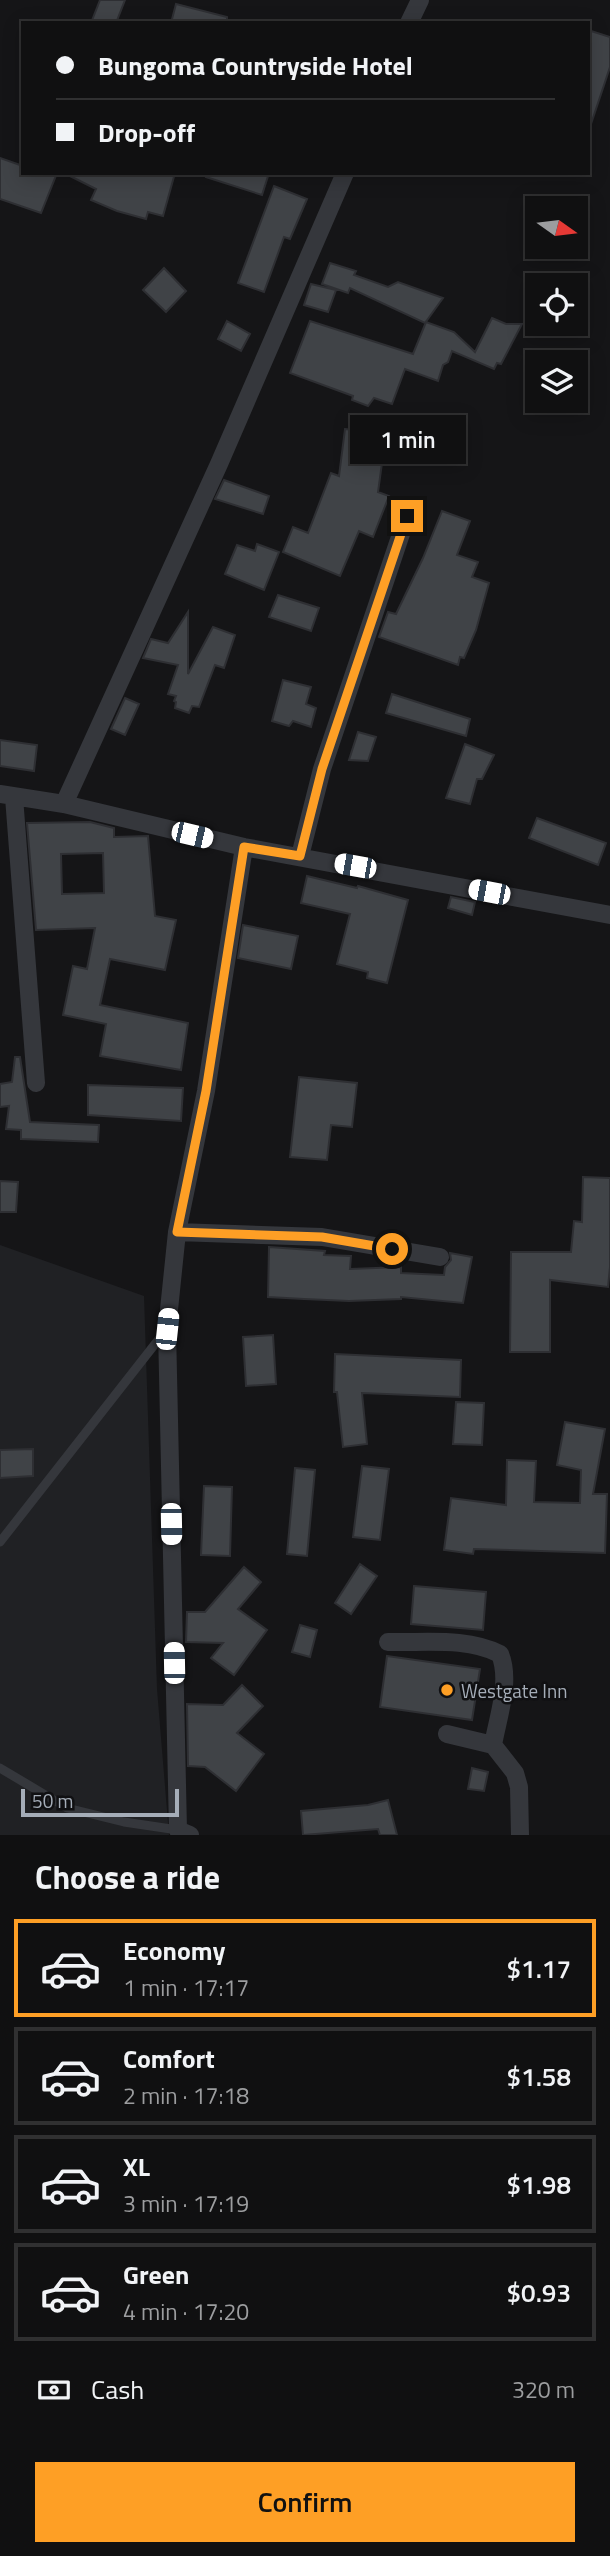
<!DOCTYPE html>
<html lang="en">
<head>
<meta charset="utf-8">
<style>
	:root { --surface:#101011; --page:#19191a; --text:#f1f3f6; --muted:#9c9d9f; --line:#303031; --accent:#fe9f25 }
	body { margin:0; font-family:"Titillium Web",sans-serif; background:var(--page); color:var(--text); height:100vh; display:flex; flex-direction:column; font-size:26px; white-space:nowrap }
	* { box-sizing:border-box; margin:0 }
	p { font-size:23px; color:var(--muted) }
	.icon { flex:none; width:38px; height:38px; fill:none; stroke:currentColor; stroke-width:2; stroke-linecap:round; stroke-linejoin:round }
	.map { position:relative; height:1835px; overflow:hidden }
	.side { display:flex; flex-direction:column; background:var(--surface); flex:1 }
	.side>* { flex:none }
	.guide { position:absolute; left:21px; top:21px; width:569px; height:154px; border-radius:0px; box-shadow:0 4px 18px #0003,0 0 0 2px var(--line); display:grid; align-content:center; height:154px; padding:0 35px; background:var(--surface) }
	.needle { width:46px; rotate:104deg }
	.tools { position:absolute; left:525px; top:196px; display:grid; gap:14px }
	.tools a { display:grid; place-items:center; width:63px; height:63px; border-radius:0px; background:var(--surface); box-shadow:0 4px 18px #0003,0 0 0 2px var(--line); font-size:35px }
	.scale { position:absolute; left:21px; bottom:18px; width:158px; box-sizing:border-box; padding-left:7px; border:4px solid #a5adb8; border-top:0; font-size:19px; line-height:24px; white-space:nowrap; color:#a5adb8; -webkit-text-stroke:5px #101012; paint-order:stroke }
	.end { position:absolute; width:32px; height:32px; margin:-16px; border:9px solid #fe9f25; background:#111; box-shadow:0 0 0 4px #111 }
	.from { border-radius:50% }
	.bubble { position:absolute; height:49px; border-radius:0px; background:var(--surface); box-shadow:0 4px 18px #0003,0 0 0 2px var(--line); font-size:23px; font-weight:600; line-height:49px; text-align:center }
	.car { position:absolute; width:21px; height:42px; margin:-21px -10px; border-radius:9px; box-shadow:0 0 5px 2px #0007; background:linear-gradient(#fff 24%,#345 0 40%,#fff 0 76%,#345 0 86%,#fff 0) }
	.guide b { display:flex; align-items:center; gap:24px; height:66px; font-size:26px }
	.guide b+b { border-top:2px solid var(--line) }
	.guide i { width:18px; height:18px; background:var(--text) }
	ul { padding:0; list-style:none }
	li { display:flex; align-items:center; gap:21px; height:98px; margin:0 14px 10px; padding:0 21px; border:4px solid var(--line); border-radius:0px }
	li div { flex:1 }
	li b { display:block; font-size:26px }
	li em { font-style:normal; font-weight:600 }
	li.active { border-color:var(--accent) }
	li>.icon { width:63px; height:63px; stroke-width:1.5 }
	h2 { padding:0 35px; font-size:32px; line-height:84px }
	.pay { display:flex; align-items:center; gap:18px; height:77px; padding:0 35px; font-size:26px }
	.pay p { margin-inline-start:auto }
	.primary-button { display:flex; gap:14px; margin-top:auto; padding:14px 35px }
	.primary-button a { flex:1; height:80px; border-radius:0px; background:var(--accent); color:#111; font-size:28px; font-weight:600; line-height:80px; text-align:center }
	.map>svg:first-child { display:block }
	.built { fill:#202124 }
	.building { fill:#404347; stroke:#2e2f33; stroke-width:2; fill-rule:evenodd }
	.lines { fill:none; stroke-linecap:round; stroke-linejoin:round }
	.lane { stroke:#35373c; stroke-width:9 }
	.street { stroke:#35373c; stroke-width:18 }
	.route { stroke:#fe9f25; stroke-width:9 }
	.poi-dot { fill:#fe9f25; stroke:#101012; stroke-width:2.5 }
	.labels { text-anchor:middle; dominant-baseline:central; stroke-width:5; stroke-linejoin:round; paint-order:stroke }
	.poi-label { font-size:19px; fill:#a5adb8; stroke:#101012; text-anchor:start }
</style>
</head>
<body>
<div class="map">
<svg width="610" height="1835" viewBox="0 0 610 1835">
	<rect width="100%" height="100%" fill="#151517"/>
	<path class="built" d="M 0,1245 L 144,1296 L 157,1689 L 169,1835 L 0,1835 Z"/>
	<path class="building" d="M 100,0 L 125,0 L 116,23 L 91,23 Z
		M 176,4 L 227,17 L 227,23 L 171,23 Z
		M 588,30 L 610,37 L 610,67 L 591,124 L 588,123 Z
		M 0,158 L 23,166 L 23,173 L 57,173 L 41,213 L 0,199 Z
		M 64,173 L 175,173 L 163,216 L 148,212 L 146,219 L 117,211 L 91,200 L 96,189 Z
		M 207,173 L 269,173 L 262,195 L 206,177 Z
		M 274,186 L 307,199 L 290,239 L 284,237 L 264,292 L 238,283 Z
		M 330,263 L 356,271 L 354,275 L 388,287 L 398,282 L 443,298 L 425,323 L 350,288 L 348,293 L 322,284 Z
		M 164,268 L 186,291 L 166,312 L 143,290 Z
		M 311,284 L 336,290 L 328,312 L 304,305 Z
		M 492,318 L 506,324 L 522,324 L 501,364 L 497,363 L 494,369 L 452,351 L 448,362 L 443,365 L 438,381 L 405,369 L 392,404 L 374,398 L 368,406 L 352,400 L 353,396 L 290,373 L 310,321 L 413,354 L 426,322 L 454,332 L 475,352 Z
		M 227,321 L 250,334 L 241,351 L 218,339 Z
		M 345,429 L 386,434 L 378,492 L 389,496 L 373,537 L 359,531 L 340,576 L 283,552 L 293,527 L 308,533 L 331,473 L 339,476 Z
		M 224,480 L 269,496 L 263,514 L 215,499 Z
		M 442,511 L 470,521 L 457,555 L 478,562 L 472,577 L 489,583 L 476,630 L 464,658 L 460,657 L 458,665 L 379,637 L 388,612 L 396,614 L 423,558 Z
		M 257,544 L 279,552 L 264,590 L 225,574 L 237,545 L 255,551 Z
		M 278,595 L 319,608 L 311,631 L 269,617 Z
		M 188,612 L 188,674 L 213,627 L 235,635 L 224,668 L 215,665 L 199,707 L 192,706 L 189,713 L 175,708 L 176,702 L 174,701 L 176,696 L 168,694 L 178,665 L 143,658 L 151,639 L 168,643 Z
		M 283,680 L 311,687 L 306,704 L 316,708 L 311,727 L 293,721 L 289,726 L 272,721 Z
		M 392,694 L 470,719 L 466,736 L 386,713 Z
		M 125,698 L 139,704 L 125,735 L 111,729 Z
		M 358,732 L 376,737 L 368,761 L 349,760 Z
		M 0,740 L 37,745 L 34,771 L 0,766 Z
		M 465,744 L 494,755 L 482,779 L 477,779 L 470,804 L 446,798 Z
		M 537,818 L 606,843 L 598,865 L 529,838 Z
		M 90,822 L 114,828 L 114,837 L 148,836 L 155,916 L 176,920 L 165,970 L 110,959 L 100,1005 L 188,1023 L 181,1070 L 100,1056 L 106,1024 L 63,1015 L 73,966 L 87,969 L 95,928 L 36,930 L 27,823 ZM 103,853 L 104,893 L 62,894 L 61,854 Z
		M 307,876 L 357,888 L 358,886 L 408,900 L 387,983 L 367,978 L 368,972 L 337,964 L 350,914 L 301,903 Z
		M 451,897 L 475,902 L 472,915 L 448,908 Z
		M 243,925 L 298,936 L 291,969 L 238,958 Z
		M 15,1057 L 20,1057 L 30,1122 L 99,1125 L 98,1142 L 21,1139 L 21,1130 L 6,1129 L 9,1106 L 0,1107 L 0,1084 L 12,1082 Z
		M 299,1077 L 357,1083 L 352,1127 L 331,1125 L 327,1160 L 290,1157 Z
		M 88,1085 L 183,1088 L 181,1121 L 88,1115 Z
		M 583,1177 L 610,1178 L 610,1267 L 608,1287 L 550,1280 L 550,1352 L 510,1352 L 511,1252 L 571,1252 L 574,1221 L 582,1222 Z
		M 0,1181 L 18,1182 L 16,1212 L 0,1212 Z
		M 269,1247 L 325,1251 L 324,1255 L 351,1256 L 350,1269 L 401,1267 L 401,1273 L 444,1275 L 445,1267 L 451,1260 L 450,1253 L 472,1257 L 463,1303 L 401,1297 L 401,1299 L 349,1301 L 304,1299 L 268,1297 Z
		M 273,1335 L 276,1384 L 246,1386 L 243,1337 Z
		M 335,1354 L 461,1360 L 460,1397 L 362,1393 L 367,1444 L 343,1447 L 337,1392 L 334,1392 Z
		M 456,1402 L 484,1403 L 482,1445 L 453,1444 Z
		M 565,1422 L 605,1429 L 593,1494 L 607,1494 L 605,1553 L 474,1549 L 473,1554 L 444,1550 L 451,1498 L 506,1505 L 507,1460 L 536,1461 L 534,1502 L 580,1503 L 581,1470 L 557,1465 Z
		M 33,1449 L 33,1476 L 0,1478 L 0,1450 Z
		M 362,1466 L 389,1469 L 380,1540 L 353,1537 Z
		M 295,1468 L 315,1470 L 307,1556 L 287,1554 Z
		M 204,1486 L 232,1487 L 230,1556 L 201,1555 Z
		M 360,1564 L 377,1576 L 351,1614 L 335,1603 Z
		M 244,1567 L 261,1582 L 238,1609 L 267,1630 L 234,1675 L 211,1658 L 223,1643 L 186,1642 L 187,1612 L 205,1612 Z
		M 414,1586 L 486,1592 L 483,1630 L 411,1624 Z
		M 300,1625 L 317,1630 L 310,1657 L 292,1652 Z
		M 387,1656 L 480,1669 L 472,1720 L 380,1707 Z
		M 242,1685 L 263,1706 L 237,1733 L 264,1754 L 236,1791 L 205,1767 L 188,1766 L 187,1704 L 223,1705 Z
		M 472,1768 L 488,1772 L 484,1791 L 468,1789 Z
		M 388,1800 L 397,1835 L 380,1835 L 378,1829 L 303,1835 L 301,1811 L 368,1805 Z"/>
	<g class="lines">
		<path class="lane" d="M 0,1542 L 166,1330
			M 0,1768 L 67,1808 L 124,1822 L 178,1830"/>
		<path class="street" d="M 409,23 L 420,0
			M 0,794 L 64,804 L 244,847 L 610,915
			M 14,797 L 36,1083
			M 64,804 L 219,464 L 345,173
			M 244,847 L 206,1091 L 177,1232 L 322,1237 L 440,1257
			M 300,856 L 322,769 L 407,516
			M 177,1232 L 167,1329 L 178,1830 L 190,1835
			M 388,1642 C 425,1643 467,1637 500,1654 C 511,1681 498,1717 493,1745
			M 447,1734 L 493,1745 L 515,1773 L 519,1787 L 520,1835"/>
	</g>
	<g class="lines">
		<path class="route" d="M 392,1249 L 322,1237 L 177,1232 L 206,1091 L 244,847 L 300,856 L 322,769 L 407,516"/>
	</g>
	<circle class="poi-dot" cx="447" cy="1690" r="7"/>
	<g class="labels">
		<g class="poi-label">
			<text x="461" y="1690">Westgate Inn</text>
		</g>
	</g>
</svg>
<div class="tools">
<a><svg class="needle" viewBox="-14 -14 28 28"><path d="M0-13l5 13h-10z" fill="#e53935"/><path d="M0 13l5-13h-10z" fill="#9c9d9f"/></svg></a>
<a><svg class="icon" aria-label="locate" viewBox="0 0 24 24"><circle cx="12" cy="12" r="6"/><path d="M12 2v4M12 18v4M2 12h4M18 12h4"/></svg></a>
<a><svg class="icon" aria-label="layers" viewBox="0 0 24 24"><path d="M12 4l9 5-9 5-9-5zM3 14l9 5 9-5"/></svg></a>
</div>
<div class="scale">50 m</div>
<i class="end from" style="left:392px;top:1249px"></i>
<i class="end" style="left:407px;top:516px"></i>
<div class="bubble" style="left:350px;top:415px;width:116px">1 min</div>
<i class="car" style="left:192px;top:835px;rotate:103deg"></i>
<i class="car" style="left:355px;top:866px;rotate:280deg"></i>
<i class="car" style="left:489px;top:892px;rotate:281deg"></i>
<i class="car" style="left:167px;top:1329px;rotate:6deg"></i>
<i class="car" style="left:171px;top:1524px;rotate:179deg"></i>
<i class="car" style="left:174px;top:1663px;rotate:359deg"></i>
<div class="guide">
<b><i class="from"></i>Bungoma Countryside Hotel</b>
<b><i></i>Drop-off</b>
</div>
</div>
<section class="side">
<h2>Choose a ride</h2>
<ul>
<li class="active"><svg class="icon" aria-label="car" viewBox="0 0 24 24"><path d="M5 17H2v-5l4-1 3-4h7l3 4 3 1v5h-3M9 17h6M6 11h13"/><circle cx="7" cy="17" r="2"/><circle cx="17" cy="17" r="2"/></svg><div><b>Economy</b><p>1 min · 17:17</p></div><em>$1.17</em></li>
<li><svg class="icon" aria-label="car" viewBox="0 0 24 24"><path d="M5 17H2v-5l4-1 3-4h7l3 4 3 1v5h-3M9 17h6M6 11h13"/><circle cx="7" cy="17" r="2"/><circle cx="17" cy="17" r="2"/></svg><div><b>Comfort</b><p>2 min · 17:18</p></div><em>$1.58</em></li>
<li><svg class="icon" aria-label="car" viewBox="0 0 24 24"><path d="M5 17H2v-5l4-1 3-4h7l3 4 3 1v5h-3M9 17h6M6 11h13"/><circle cx="7" cy="17" r="2"/><circle cx="17" cy="17" r="2"/></svg><div><b>XL</b><p>3 min · 17:19</p></div><em>$1.98</em></li>
<li><svg class="icon" aria-label="car" viewBox="0 0 24 24"><path d="M5 17H2v-5l4-1 3-4h7l3 4 3 1v5h-3M9 17h6M6 11h13"/><circle cx="7" cy="17" r="2"/><circle cx="17" cy="17" r="2"/></svg><div><b>Green</b><p>4 min · 17:20</p></div><em>$0.93</em></li>
</ul>
<div class="pay"><svg class="icon" aria-label="cash" viewBox="0 0 24 24"><path d="M3 7h18v10H3z"/><circle cx="12" cy="12" r="2"/></svg>Cash<p>320 m</p></div>
<div class="primary-button"><a>Confirm</a></div>
</section>
</body>
</html>
